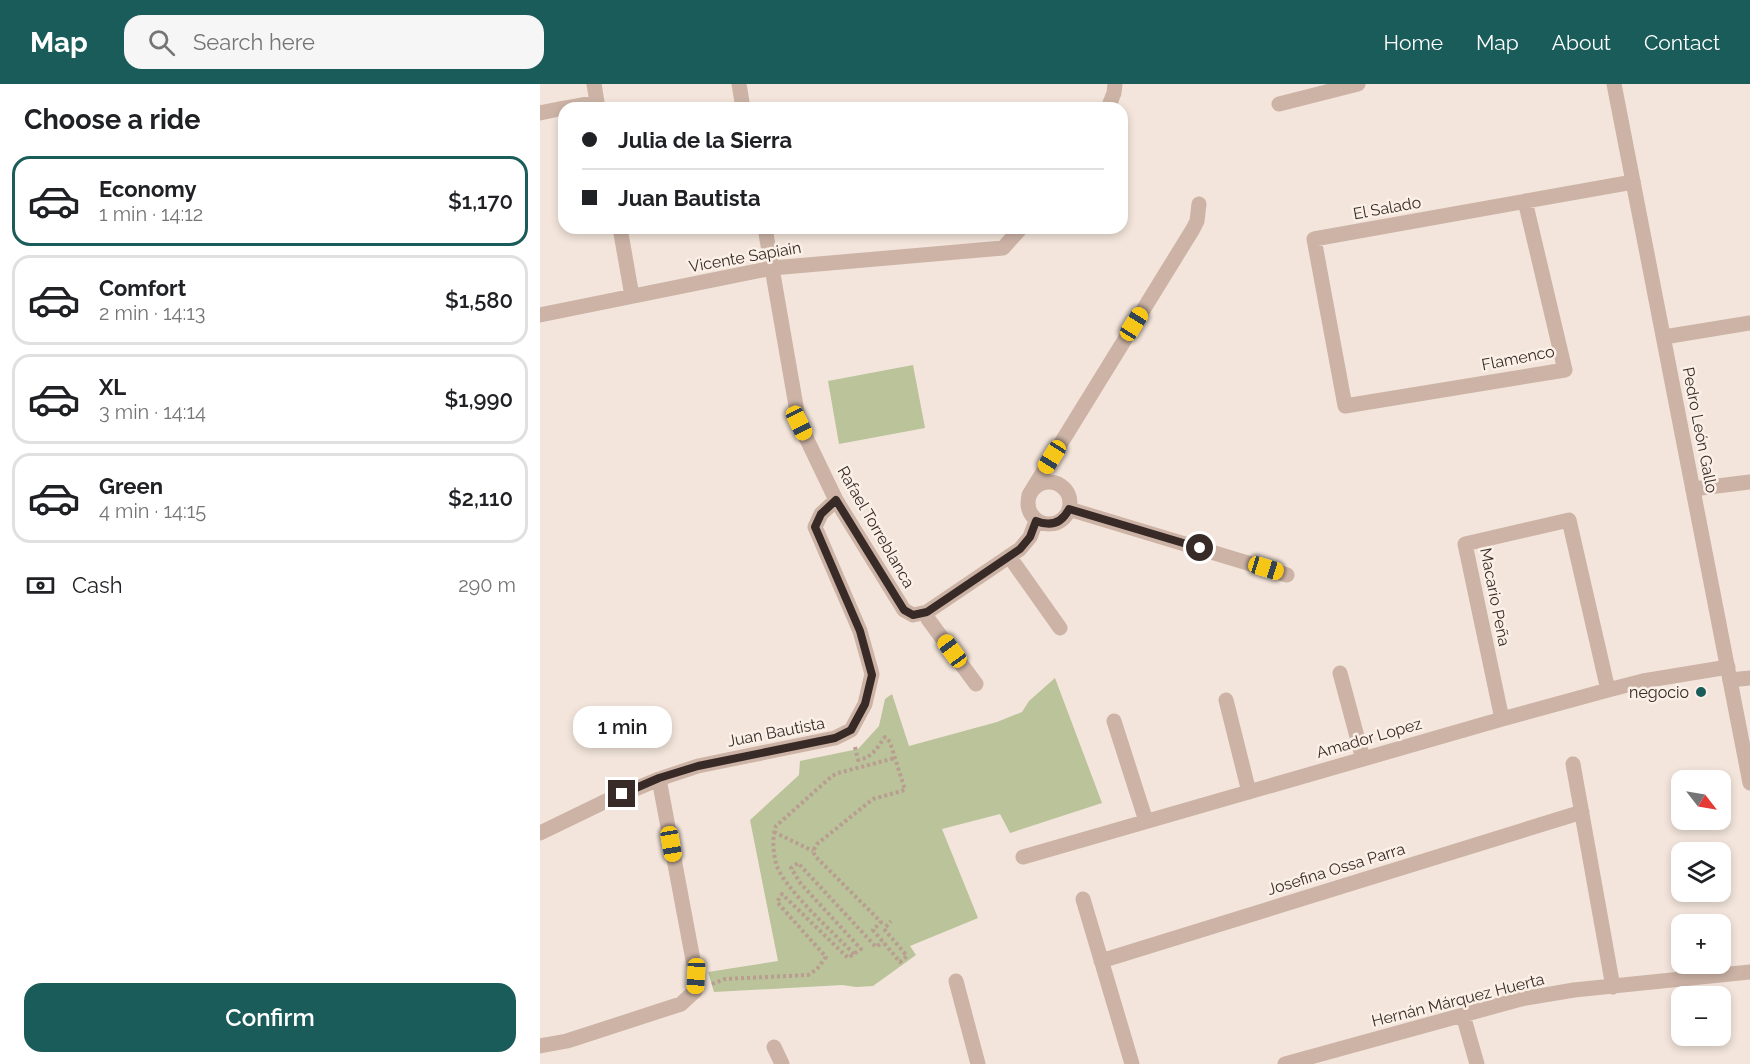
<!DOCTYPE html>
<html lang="en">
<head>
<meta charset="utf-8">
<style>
	:root { --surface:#fff; --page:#f6f6f6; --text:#202124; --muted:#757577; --line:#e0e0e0; --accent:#1a5c59 }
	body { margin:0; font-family:Raleway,sans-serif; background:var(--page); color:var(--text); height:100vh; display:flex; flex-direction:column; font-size:22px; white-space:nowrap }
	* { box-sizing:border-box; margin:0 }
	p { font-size:20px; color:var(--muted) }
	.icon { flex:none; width:33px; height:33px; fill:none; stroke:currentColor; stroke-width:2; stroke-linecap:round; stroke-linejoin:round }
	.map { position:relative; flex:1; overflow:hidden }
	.sheet { display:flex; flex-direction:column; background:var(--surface); width:540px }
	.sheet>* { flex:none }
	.guide { position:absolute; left:18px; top:18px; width:570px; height:132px; border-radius:18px; box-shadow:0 3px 9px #0003; display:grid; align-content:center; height:132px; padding:0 24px; background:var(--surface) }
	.needle { width:39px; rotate:121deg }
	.fabs { position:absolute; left:1131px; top:686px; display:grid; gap:12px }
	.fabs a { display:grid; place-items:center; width:60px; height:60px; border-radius:12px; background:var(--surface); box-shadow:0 3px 9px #0003; font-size:30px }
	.end { position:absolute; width:27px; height:27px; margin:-14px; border:8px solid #382b27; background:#fff; box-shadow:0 0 0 3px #fff }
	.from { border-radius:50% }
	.bubble { position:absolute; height:42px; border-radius:18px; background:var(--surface); box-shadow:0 3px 9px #0003; font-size:20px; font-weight:600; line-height:42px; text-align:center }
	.car { position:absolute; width:18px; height:36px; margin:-18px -9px; border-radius:8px; box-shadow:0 0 4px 2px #0007; background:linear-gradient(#f5c518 24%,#345 0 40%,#f5c518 0 76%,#345 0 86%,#f5c518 0) }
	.guide b { display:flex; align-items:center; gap:21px; height:57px; font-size:22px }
	.guide b+b { border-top:2px solid var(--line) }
	.guide i { width:15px; height:15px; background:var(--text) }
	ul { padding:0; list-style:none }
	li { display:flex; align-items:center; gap:18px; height:90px; margin:0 12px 9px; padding:0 12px; border:3px solid var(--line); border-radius:18px }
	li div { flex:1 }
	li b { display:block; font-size:22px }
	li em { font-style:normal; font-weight:600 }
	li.active { border-color:var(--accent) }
	li>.icon { width:54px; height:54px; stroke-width:1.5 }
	h2 { padding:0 24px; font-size:27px; line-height:72px }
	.pay { display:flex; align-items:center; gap:15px; height:66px; padding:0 24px; font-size:22px }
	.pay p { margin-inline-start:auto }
	.primary-button { display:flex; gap:12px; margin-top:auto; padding:12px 24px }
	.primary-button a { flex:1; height:69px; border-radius:18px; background:var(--accent); color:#fff; font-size:24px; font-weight:600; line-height:69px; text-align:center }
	header { display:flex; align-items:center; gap:36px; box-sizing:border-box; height:84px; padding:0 30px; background:var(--accent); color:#fff }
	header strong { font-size:28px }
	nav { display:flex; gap:33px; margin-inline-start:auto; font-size:21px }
	.search { width:420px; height:54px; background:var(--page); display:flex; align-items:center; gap:15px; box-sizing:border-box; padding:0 21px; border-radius:18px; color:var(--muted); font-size:22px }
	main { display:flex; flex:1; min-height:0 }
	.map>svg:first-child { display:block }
	.green { fill:#bac39a }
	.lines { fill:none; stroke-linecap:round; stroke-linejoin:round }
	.path { stroke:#b89d90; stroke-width:4; stroke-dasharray:3 3; stroke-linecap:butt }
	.minor { stroke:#ccb3a6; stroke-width:15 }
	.tertiary { stroke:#ccb3a6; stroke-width:15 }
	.route { stroke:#382b27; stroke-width:8 }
	.poi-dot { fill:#1a5c59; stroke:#fbf0e7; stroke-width:2 }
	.labels { text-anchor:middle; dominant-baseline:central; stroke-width:5; stroke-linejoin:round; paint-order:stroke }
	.street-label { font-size:16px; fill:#382b27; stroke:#fbf0e7 }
	.poi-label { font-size:16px; fill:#382b27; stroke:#fbf0e7; text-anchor:end }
</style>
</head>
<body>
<header>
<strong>Map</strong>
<div class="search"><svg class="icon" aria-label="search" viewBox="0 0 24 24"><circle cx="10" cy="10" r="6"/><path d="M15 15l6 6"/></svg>Search here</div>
<nav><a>Home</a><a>Map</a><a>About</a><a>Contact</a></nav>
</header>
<main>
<section class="sheet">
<h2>Choose a ride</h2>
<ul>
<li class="active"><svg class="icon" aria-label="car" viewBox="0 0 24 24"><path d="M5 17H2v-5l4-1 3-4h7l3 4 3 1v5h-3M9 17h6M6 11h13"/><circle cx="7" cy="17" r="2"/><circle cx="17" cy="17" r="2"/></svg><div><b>Economy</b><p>1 min · 14:12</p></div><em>$1,170</em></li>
<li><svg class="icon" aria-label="car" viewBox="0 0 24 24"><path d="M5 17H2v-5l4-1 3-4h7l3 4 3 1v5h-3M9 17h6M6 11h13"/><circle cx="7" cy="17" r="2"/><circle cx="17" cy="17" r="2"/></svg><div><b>Comfort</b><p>2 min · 14:13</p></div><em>$1,580</em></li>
<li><svg class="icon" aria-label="car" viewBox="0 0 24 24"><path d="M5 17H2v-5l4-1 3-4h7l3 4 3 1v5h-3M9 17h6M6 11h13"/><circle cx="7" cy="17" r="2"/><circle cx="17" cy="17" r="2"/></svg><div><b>XL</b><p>3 min · 14:14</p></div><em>$1,990</em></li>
<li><svg class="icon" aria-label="car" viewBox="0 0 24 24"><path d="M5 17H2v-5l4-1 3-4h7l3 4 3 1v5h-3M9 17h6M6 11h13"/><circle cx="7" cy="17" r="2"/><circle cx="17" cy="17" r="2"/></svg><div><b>Green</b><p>4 min · 14:15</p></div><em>$2,110</em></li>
</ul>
<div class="pay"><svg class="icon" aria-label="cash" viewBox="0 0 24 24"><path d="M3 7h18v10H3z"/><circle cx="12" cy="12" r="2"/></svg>Cash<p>290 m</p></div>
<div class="primary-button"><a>Confirm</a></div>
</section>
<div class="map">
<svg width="1210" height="980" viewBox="0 0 1210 980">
	<rect width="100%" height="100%" fill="#f3e5db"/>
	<path class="green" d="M 373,281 L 385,344 L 299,360 L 288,297 Z
		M 515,594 L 562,719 L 470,749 L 460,730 L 402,745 L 438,834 L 370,862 L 376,871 L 333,902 L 316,903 L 302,901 L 174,908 L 168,888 L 238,877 L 210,736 L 259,691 L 260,677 L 318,665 L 339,642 L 345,615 L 352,610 L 369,662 L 457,638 L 482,628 L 489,617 Z"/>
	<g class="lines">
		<path class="path" d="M 315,663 L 318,676 C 332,674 337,664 345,653 L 350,658 L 365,706 L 333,715 L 277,760 L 273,767 L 275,772 L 341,838 L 333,846 L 360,878 L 367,872 L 344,845 L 351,837
			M 234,748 L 273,767
			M 314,870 C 296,851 241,802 236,779 C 233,768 232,752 236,742 L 292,692 L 298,689 L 355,674
			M 172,900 L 185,895 L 268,891 L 277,885 L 286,873 L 237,818 L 242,810 L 308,874 L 321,865 L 261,800 L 251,784 L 258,779 L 336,863 L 343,858"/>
		<path class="minor" d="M 54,0 L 58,24
			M 199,0 L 203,24
			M 739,20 L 818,0
			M 25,24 L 57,18
			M 568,24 L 574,9 L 575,0
			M 0,29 L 24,24
			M 985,117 L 1025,286 L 805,322 L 774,155 L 1093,98
			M 80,144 L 92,212
			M 225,144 L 259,339 L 296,416 L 364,526 L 373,531 L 387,528 L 480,465 L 490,453 L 496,437
			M 0,231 L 232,184 L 463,164 L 481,144
			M 1124,253 L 1210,239
			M488 419a21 21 0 1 1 42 0a21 21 0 1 1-42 0Z
			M 1153,405 L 1210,398
			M 489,411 L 653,145 L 657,137 L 659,120
			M 529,425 L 747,491
			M 469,472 L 520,544
			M 387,528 L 388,535 L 436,600
			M 800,589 L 823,675
			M 1190,596 L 1210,594
			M 686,616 L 709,708
			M 962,635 L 925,460 L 1029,436 L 1068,606
			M 574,637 L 606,737
			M 1033,680 L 1073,903
			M 0,749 L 64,718 L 119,695 L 158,682 L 295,654 L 311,646 L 325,620 L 332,590 L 320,547 L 275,443 L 281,430 L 296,416
			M 483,773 L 962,635 L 1068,606 L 1103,597 L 1188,583
			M 543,815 L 592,980
			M 561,877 L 1042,728
			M 416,897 L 438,980
			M 923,931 L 937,980
			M 0,962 L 27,957 L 141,920 L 155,907 L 156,892 L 119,695
			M 234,963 L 242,980
			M 745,980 L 981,915 L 1034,906 L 1210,888"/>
		<path class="tertiary" d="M 1074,0 L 1210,699"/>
	</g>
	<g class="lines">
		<path class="route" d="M 82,710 L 119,694 L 158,682 L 295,654 L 311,646 L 325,620 L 332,591 L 320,547 L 275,443 L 281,430 L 296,416 L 364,526 L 373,531 L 387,528 L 480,465 L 490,453 L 496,437 C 511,443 522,439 529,425 L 660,464"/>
	</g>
	<circle class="poi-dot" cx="1161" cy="608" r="6"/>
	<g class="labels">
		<g class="street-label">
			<text transform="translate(847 124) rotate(-10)">El Salado</text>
			<text transform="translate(205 173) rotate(-10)">Vicente Sapiain</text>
			<text transform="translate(978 274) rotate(-11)">Flamenco</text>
			<text transform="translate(1160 346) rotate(79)">Pedro León Gallo</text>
			<text transform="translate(336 443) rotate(60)">Rafael Torreblanca</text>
			<text transform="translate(955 513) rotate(79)">Macario Peña</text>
			<text transform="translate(236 648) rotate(-11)">Juan Bautista</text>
			<text transform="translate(829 654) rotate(-16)">Amador Lopez</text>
			<text transform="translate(796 785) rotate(-17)">Josefina Ossa Parra</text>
			<text transform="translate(918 916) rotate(-14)">Hernán Márquez Huerta</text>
		</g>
		<g class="poi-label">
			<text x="1149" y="608">negocio</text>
		</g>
	</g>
</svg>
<div class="fabs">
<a><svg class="needle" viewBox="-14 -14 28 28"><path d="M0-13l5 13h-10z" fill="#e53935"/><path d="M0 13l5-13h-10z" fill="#757577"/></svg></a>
<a><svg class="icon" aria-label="layers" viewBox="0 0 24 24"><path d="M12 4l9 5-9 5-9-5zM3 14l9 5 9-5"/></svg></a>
<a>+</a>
<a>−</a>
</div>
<i class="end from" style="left:660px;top:464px"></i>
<i class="end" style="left:82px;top:710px"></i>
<div class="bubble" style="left:33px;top:622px;width:99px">1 min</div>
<i class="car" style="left:594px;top:240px;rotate:32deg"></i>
<i class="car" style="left:259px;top:339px;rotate:154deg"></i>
<i class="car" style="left:512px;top:373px;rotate:212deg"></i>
<i class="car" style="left:726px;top:484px;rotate:107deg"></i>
<i class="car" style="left:412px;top:567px;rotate:324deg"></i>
<i class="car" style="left:131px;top:760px;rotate:170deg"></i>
<i class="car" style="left:156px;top:892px;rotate:183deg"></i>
<div class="guide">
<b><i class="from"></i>Julia de la Sierra</b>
<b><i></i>Juan Bautista</b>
</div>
</div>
</main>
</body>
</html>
